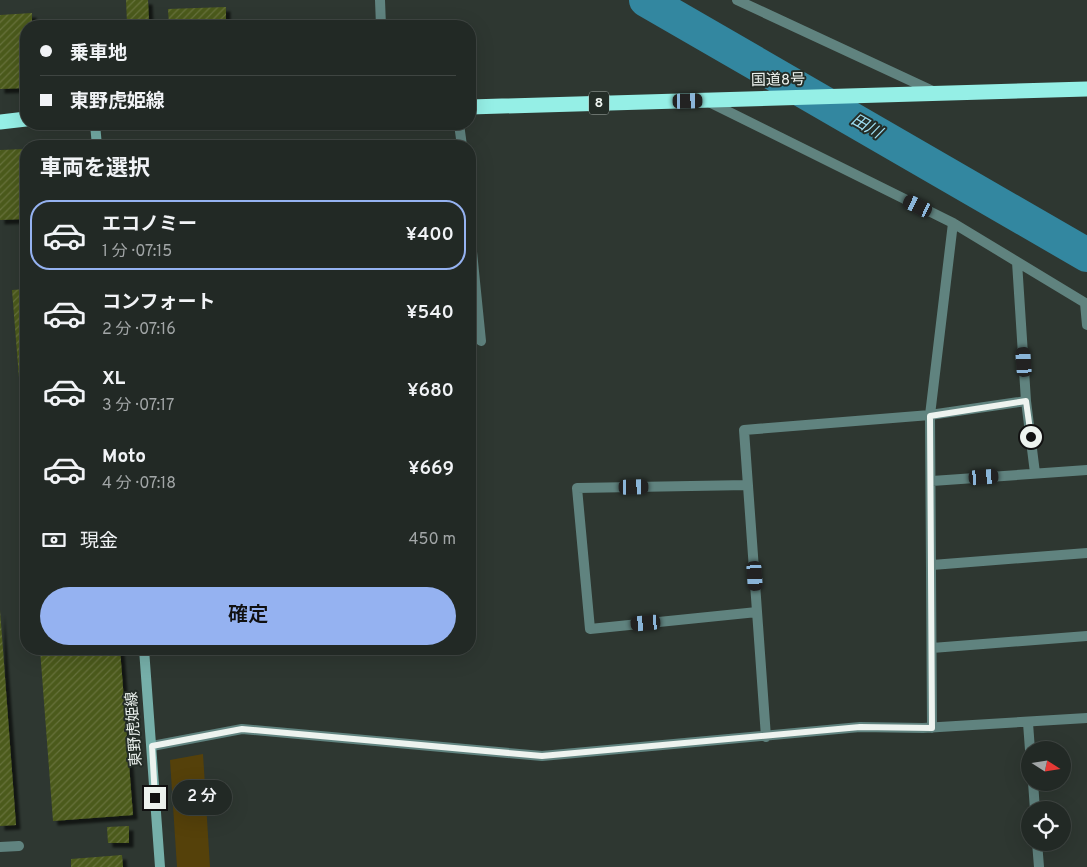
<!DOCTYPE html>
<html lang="ja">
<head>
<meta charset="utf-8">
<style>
	:root { --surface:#222925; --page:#2a312d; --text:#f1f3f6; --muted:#a2a6a7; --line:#3f4542; --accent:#95b2f1 }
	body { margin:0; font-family:Overpass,"Noto Sans JP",sans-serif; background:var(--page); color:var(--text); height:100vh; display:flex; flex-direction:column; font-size:19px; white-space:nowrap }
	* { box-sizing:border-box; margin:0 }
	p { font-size:16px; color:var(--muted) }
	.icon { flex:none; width:28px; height:28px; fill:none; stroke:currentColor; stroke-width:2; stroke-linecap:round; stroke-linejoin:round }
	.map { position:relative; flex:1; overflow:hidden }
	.side { position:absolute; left:20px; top:140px; width:456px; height:515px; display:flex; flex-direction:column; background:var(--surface); border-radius:20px; box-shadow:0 5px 20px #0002,0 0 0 1px var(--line) }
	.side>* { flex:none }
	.top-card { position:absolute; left:20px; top:20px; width:456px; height:110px; border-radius:20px; box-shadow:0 5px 20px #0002,0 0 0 1px var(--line); display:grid; align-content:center; height:110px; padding:0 20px; background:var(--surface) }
	.needle { width:32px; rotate:102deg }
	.fabs { position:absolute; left:1021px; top:741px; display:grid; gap:10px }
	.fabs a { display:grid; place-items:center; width:50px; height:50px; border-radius:50%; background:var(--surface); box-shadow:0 5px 20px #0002,0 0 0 1px var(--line); font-size:25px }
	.end { position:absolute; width:22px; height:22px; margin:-11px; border:6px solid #edf3ef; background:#111; box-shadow:0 0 0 2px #111 }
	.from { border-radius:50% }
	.bubble { position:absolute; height:35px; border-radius:18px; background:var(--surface); box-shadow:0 5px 20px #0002,0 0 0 1px var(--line); font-size:16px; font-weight:600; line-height:35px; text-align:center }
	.car { position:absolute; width:15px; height:30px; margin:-15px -8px; border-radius:6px; box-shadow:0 0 4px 1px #0007; background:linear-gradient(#222 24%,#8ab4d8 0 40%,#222 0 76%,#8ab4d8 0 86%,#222 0) }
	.top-card b { display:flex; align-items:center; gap:18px; height:48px; font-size:19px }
	.top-card b+b { border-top:1px solid var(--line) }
	.top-card i { width:12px; height:12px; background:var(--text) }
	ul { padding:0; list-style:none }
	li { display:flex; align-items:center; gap:15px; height:70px; margin:0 10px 8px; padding:0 10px; border:2px solid transparent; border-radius:20px }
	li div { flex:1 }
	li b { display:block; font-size:19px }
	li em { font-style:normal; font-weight:600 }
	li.selected { border-color:var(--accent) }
	li>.icon { width:45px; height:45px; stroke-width:1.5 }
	h2 { padding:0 20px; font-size:22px; line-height:60px }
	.pay { display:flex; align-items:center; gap:12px; height:55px; padding:0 20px; font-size:19px }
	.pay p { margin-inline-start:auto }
	.button { display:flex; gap:10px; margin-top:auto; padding:10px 20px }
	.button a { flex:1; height:58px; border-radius:30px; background:var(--accent); color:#111; font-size:20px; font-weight:600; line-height:58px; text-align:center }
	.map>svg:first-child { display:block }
	.grass { fill:#55410a }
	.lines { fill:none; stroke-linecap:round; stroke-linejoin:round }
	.river { stroke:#3387a0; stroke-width:34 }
	.building { fill:url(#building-hatch); filter:url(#shadow) }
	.lane { stroke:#60837f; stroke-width:10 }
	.street { stroke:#60837f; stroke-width:10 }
	.secondary { stroke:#76afa9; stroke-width:10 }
	.highway { stroke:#95efe6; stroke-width:15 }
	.route { stroke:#edf3ef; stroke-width:6 }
	.labels { text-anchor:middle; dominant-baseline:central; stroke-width:4; stroke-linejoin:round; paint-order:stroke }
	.shield { fill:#242d27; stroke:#b1b8b3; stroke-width:1 }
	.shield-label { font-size:14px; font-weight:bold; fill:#edf3ef }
	.street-label { font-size:15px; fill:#edf3ef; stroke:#242d27 }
	.water-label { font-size:16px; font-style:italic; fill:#a0e0f5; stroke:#242d27 }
</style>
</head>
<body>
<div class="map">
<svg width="1087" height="867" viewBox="0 0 1087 867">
	<defs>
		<pattern id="building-hatch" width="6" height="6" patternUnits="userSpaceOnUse" patternTransform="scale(1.25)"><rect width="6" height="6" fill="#4c5a1b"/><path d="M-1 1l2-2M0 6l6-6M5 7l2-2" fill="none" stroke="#66723c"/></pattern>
		<filter id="shadow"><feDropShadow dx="4.5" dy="4.5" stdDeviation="1" flood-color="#0009"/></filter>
	</defs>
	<rect width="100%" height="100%" fill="#2e3731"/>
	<path class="grass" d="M 203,754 L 210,867 L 177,867 L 170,760 Z"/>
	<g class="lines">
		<path class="river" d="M 646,0 L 1087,255"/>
	</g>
	<path class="building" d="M 126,0 L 148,0 L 149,22 L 127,23 Z
		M 226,7 L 226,26 L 169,26 L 168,9 Z
		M 32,13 L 32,26 L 26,26 L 26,88 L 0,89 L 0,15 Z
		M 26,149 L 26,219 L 0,220 L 0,150 Z
		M 26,289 L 26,453 L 25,453 L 12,290 Z
		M 0,610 L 16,825 L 0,826 Z
		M 40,649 L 120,649 L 133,815 L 53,821 Z
		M 129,826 L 129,843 L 108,843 L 107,827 Z
		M 122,855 L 123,867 L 71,867 L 71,859 Z"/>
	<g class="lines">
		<path class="lane" d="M 459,124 L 462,146
			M 470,232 L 481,341
			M 0,847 L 19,846"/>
		<path class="street" d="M 380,0 L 381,26
			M 737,0 L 935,92
			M 709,102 L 953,223 L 1087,304
			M 1017,262 L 1026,401 L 1035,473
			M 1085,303 L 1087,325
			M 932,481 L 1087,470
			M 748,485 L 577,488 L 590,629 L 757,612
			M 932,565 L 1087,553
			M 932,648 L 1087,636
			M 1028,723 L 1030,750
			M 932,728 L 930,415 L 953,223
			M 766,737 L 744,430 L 930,415 L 1026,401
			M 152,746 L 242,729 L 542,756 L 860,727 L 923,728 L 1087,718
			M 1033,782 L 1035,810
			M 1037,842 L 1039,867"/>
		<path class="secondary" d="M 95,124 L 97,146
			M 144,649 L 160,867"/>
		<path class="highway" d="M 470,107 L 1087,89
			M 0,122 L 26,119"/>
	</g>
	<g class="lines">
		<path class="route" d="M 155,798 L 152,746 L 242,729 L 542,756 L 860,727 L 932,728 L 930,416 L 1026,401 L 1031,437"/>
	</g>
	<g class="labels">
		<rect class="shield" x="589" y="91.5" width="20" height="23" rx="4"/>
		<g class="shield-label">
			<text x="599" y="103">8</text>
		</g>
		<g class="street-label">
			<text transform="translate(778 81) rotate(-1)">国道8号</text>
			<text transform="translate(135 729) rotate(-94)">東野虎姫線</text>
		</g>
		<g class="water-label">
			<text transform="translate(866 127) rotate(30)">田川</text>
		</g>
	</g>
</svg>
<div class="fabs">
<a><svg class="needle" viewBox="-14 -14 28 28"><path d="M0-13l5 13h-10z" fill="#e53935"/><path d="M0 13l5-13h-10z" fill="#a2a6a7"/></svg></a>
<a><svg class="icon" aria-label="locate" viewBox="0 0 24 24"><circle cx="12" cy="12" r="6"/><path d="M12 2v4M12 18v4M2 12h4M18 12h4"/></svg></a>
</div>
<i class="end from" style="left:1031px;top:437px"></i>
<i class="end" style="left:155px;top:798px"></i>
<div class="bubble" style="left:172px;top:780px;width:60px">2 分</div>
<i class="car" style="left:688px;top:101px;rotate:89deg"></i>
<i class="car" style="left:918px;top:206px;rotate:296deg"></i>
<i class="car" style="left:1024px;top:362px;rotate:356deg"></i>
<i class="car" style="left:984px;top:477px;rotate:86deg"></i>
<i class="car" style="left:634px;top:487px;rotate:89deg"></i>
<i class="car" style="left:755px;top:576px;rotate:176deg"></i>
<i class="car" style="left:646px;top:623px;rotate:265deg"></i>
<div class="top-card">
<b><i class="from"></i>乗車地</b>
<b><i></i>東野虎姫線</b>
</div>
<section class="side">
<h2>車両を選択</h2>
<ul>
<li class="selected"><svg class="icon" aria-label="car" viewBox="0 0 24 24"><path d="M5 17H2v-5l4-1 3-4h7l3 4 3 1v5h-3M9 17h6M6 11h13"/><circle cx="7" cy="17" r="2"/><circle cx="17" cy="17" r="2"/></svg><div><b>エコノミー</b><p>1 分 · 07:15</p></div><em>¥400</em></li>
<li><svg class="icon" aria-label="car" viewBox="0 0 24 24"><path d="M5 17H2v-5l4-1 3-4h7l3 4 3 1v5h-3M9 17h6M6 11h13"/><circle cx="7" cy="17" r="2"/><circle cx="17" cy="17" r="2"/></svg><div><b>コンフォート</b><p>2 分 · 07:16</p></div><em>¥540</em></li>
<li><svg class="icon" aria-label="car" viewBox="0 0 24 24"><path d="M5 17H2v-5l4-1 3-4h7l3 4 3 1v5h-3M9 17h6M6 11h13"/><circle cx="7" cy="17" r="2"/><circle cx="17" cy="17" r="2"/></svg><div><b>XL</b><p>3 分 · 07:17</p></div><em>¥680</em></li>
<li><svg class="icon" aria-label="car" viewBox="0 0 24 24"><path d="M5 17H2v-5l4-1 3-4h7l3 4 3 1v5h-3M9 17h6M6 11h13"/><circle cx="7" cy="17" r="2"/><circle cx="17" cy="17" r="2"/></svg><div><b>Moto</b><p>4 分 · 07:18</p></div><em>¥669</em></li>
</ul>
<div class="pay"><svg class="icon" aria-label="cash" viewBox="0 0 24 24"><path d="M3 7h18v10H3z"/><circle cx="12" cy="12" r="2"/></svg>現金<p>450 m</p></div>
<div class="button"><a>確定</a></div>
</section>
</div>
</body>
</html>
